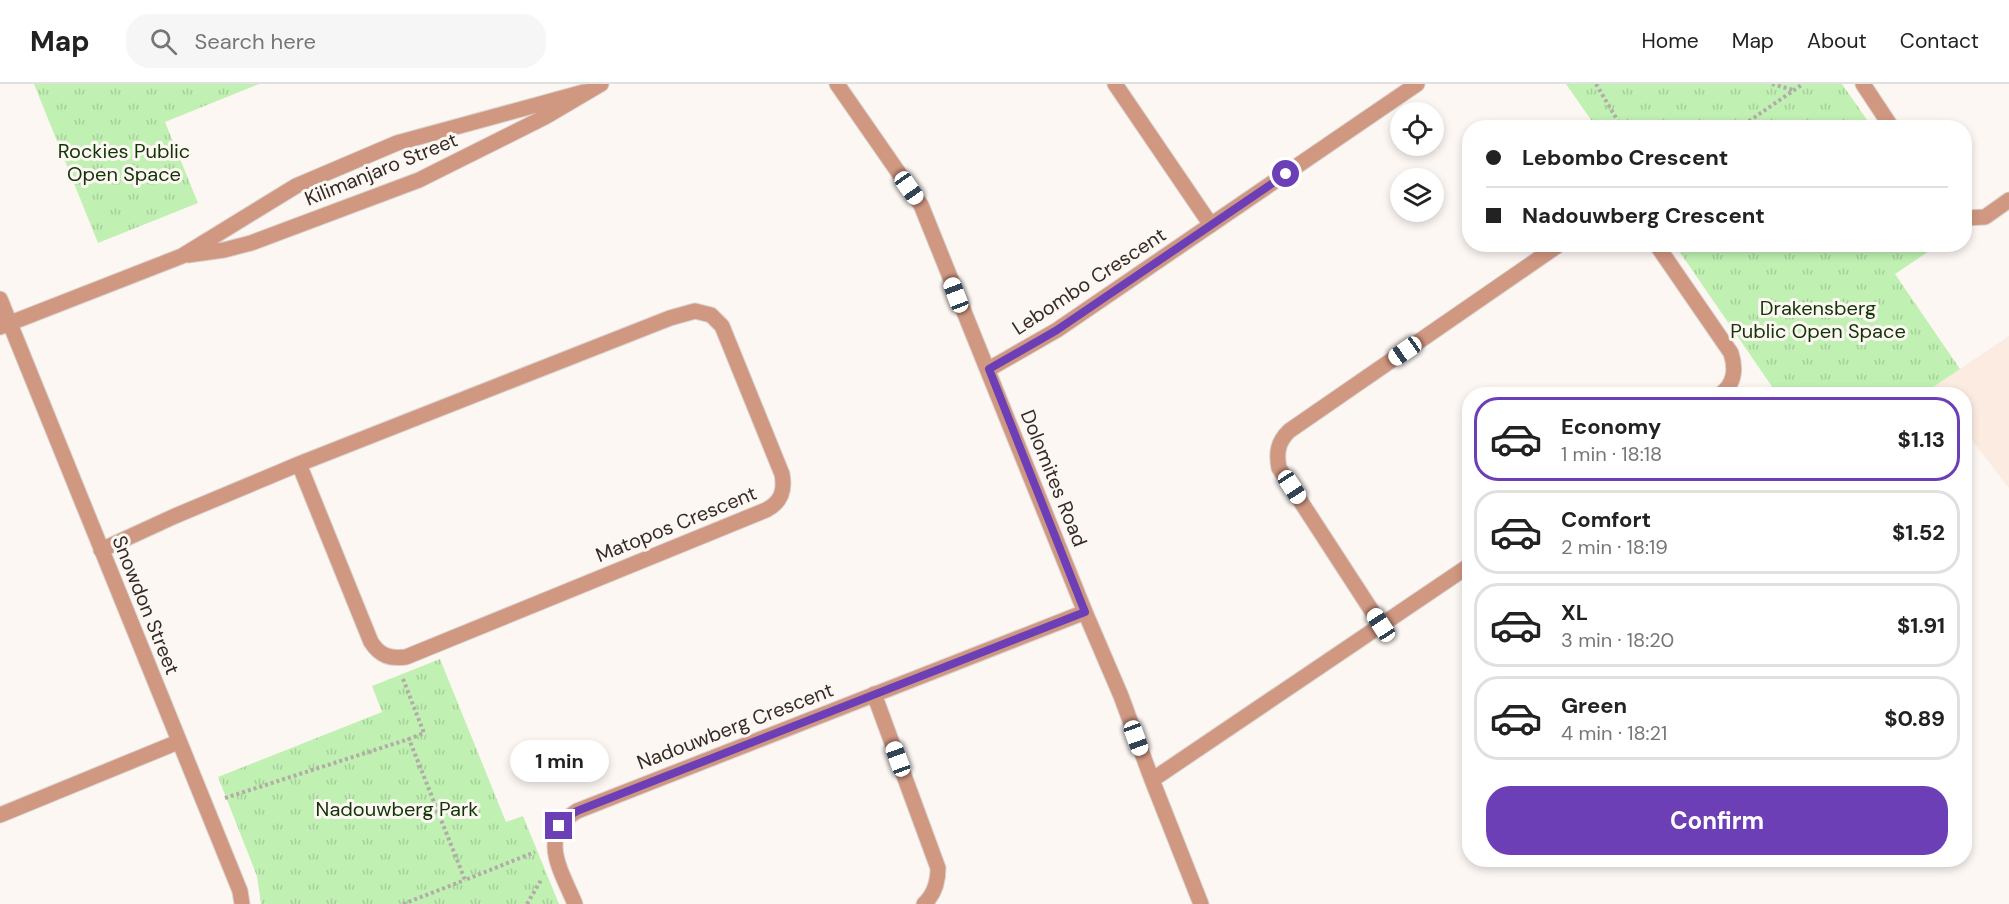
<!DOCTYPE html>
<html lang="en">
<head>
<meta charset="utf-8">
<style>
	:root { --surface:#fff; --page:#f6f6f6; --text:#222; --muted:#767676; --line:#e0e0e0; --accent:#6d3fb7 }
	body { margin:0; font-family:"DM Sans",sans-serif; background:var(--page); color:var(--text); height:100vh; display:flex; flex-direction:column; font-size:22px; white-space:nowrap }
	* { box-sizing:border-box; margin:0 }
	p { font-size:20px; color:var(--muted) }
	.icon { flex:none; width:33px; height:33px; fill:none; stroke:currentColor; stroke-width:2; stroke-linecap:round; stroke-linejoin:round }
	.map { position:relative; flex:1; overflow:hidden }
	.panel { position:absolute; left:1462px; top:303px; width:510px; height:480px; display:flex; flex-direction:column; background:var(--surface); border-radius:24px; box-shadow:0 3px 9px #0003 }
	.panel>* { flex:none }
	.hud { position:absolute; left:1462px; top:36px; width:510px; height:132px; border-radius:24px; box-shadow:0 3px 9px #0003; display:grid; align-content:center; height:132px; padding:0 24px; background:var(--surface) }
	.controls { position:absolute; left:1390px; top:18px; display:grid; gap:12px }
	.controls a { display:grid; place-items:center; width:54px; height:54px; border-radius:50%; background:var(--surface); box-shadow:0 3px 9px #0003; font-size:30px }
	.end { position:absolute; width:27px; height:27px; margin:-14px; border:8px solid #6d3fb7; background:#fff; box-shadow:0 0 0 3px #fff }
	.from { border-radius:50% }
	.bubble { position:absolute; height:42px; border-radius:21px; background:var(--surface); box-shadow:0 3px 9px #0003; font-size:20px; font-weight:700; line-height:42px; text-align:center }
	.car { position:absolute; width:18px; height:36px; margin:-18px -9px; border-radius:8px; box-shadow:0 0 4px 2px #0007; background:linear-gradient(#fff 24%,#345 0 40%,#fff 0 76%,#345 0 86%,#fff 0) }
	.hud b { display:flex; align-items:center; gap:21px; height:57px; font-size:22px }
	.hud b+b { border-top:2px solid var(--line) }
	.hud i { width:15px; height:15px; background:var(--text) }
	ul { padding:10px 0 0; list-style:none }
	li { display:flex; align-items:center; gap:18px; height:84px; margin:0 12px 9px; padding:0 12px; border:3px solid var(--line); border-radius:24px }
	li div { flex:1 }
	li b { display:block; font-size:22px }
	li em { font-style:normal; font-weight:700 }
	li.active { border-color:var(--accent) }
	li>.icon { width:54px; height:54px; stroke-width:1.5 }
	.cta { display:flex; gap:12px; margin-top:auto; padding:12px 24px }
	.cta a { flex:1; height:69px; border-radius:24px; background:var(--accent); color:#fff; font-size:24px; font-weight:700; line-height:69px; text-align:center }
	header { display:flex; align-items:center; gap:36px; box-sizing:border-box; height:84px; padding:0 30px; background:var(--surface); border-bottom:2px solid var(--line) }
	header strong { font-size:28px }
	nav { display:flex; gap:33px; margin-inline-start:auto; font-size:21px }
	.search { width:420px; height:54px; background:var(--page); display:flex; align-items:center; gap:15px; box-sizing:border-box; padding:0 21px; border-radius:24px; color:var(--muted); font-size:22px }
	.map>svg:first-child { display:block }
	.education { fill:#fcebe0 }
	.grass { fill:url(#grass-tufts) }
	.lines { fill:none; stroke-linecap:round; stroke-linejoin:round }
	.minor-casing { stroke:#d9d2cf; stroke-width:17 }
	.tertiary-casing { stroke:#d9d2cf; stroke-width:17 }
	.path { stroke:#b2aba7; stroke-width:4; stroke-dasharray:3 3; stroke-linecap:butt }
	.minor { stroke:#d09781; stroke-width:15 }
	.tertiary { stroke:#d09781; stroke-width:15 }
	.route { stroke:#6d3fb7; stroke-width:8 }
	.labels { text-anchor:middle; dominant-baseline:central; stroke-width:6; stroke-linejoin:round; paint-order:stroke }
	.park-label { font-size:20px; fill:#123406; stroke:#fdf7f4 }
	.street-label { font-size:20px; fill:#352b25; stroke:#fdf7f4 }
</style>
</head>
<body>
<header>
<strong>Map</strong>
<div class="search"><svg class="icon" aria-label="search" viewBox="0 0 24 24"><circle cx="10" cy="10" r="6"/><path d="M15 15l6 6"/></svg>Search here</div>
<nav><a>Home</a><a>Map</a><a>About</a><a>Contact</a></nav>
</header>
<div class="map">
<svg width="2009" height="820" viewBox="0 0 2009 820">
	<defs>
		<pattern id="grass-tufts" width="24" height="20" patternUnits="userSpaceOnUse" patternTransform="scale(1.5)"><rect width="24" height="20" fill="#c0f1b2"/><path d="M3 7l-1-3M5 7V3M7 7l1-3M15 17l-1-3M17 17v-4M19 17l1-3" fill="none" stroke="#a6cf99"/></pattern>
	</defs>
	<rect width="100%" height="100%" fill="#fdf7f4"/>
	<path class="education" d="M 2009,252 L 2009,404 L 1965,347 L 1965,310 L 1937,310 L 1932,304 Z"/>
	<path class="grass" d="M 34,0 L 259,0 L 165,38 L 198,119 L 98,159 Z
		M 1566,0 L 1842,0 L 1872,43 L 1596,43 Z
		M 1675,161 L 1938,161 L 1895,190 L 1960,285 L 1923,310 L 1777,310 Z
		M 440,575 L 506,738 L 523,732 L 559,820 L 261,820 L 257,792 L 218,693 L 382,628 L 372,602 Z"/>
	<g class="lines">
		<g class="minor-casing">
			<path id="minor" d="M 837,0 L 921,121 L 1085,528 L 1121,612 L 1152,696 L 1201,820
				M 1115,0 L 1211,141
				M 1863,0 L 1892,44
				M 1965,134 L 1985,133 L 2009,116
				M 1656,160 L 1731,269 C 1736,285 1735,299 1721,310
				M 0,215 L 240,807 L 242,820
				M 989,285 L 1057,246 L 1417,0
				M 101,466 L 175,432 L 299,380 L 670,234 L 695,227 L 711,231 L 722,242 L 782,390 C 785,406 782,418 766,426 L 406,573 C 390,575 380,572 371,558 L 299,380
				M 1381,541 L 1279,384 C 1276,368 1278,358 1289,347 L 1560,160
				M 874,610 L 938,784 C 938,798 935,810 924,820
				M 1152,696 L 1470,481
				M 0,731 L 178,658
				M 575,820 C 561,786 537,752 577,727 L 1085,528"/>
		</g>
		<g class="tertiary-casing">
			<path id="tertiary" d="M 188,171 L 224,166 L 251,159 L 419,96 L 545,33 L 601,0
				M 0,243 L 182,172 L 296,102 L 397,59 L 584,8"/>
		</g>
		<path class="path" d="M 1596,0 L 1622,44
			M 1772,0 L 1793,6
			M 1739,44 L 1803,0
			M 403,595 L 424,649 L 409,655 L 465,796 L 535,768
			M 225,714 L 409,655
			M 403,820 L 465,796
			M 527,820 L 541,796"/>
		<use href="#minor" class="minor"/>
		<use href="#tertiary" class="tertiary"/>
	</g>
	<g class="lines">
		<path class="route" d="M 559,742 L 567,733 L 577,727 L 1085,528 L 989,285 L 1057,246 L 1286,90"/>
	</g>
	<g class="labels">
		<g class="park-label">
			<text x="124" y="67">Rockies Public<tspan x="124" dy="23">Open Space</tspan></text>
			<text x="1818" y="224">Drakensberg<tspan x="1818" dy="23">Public Open Space</tspan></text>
			<text x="397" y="725">Nadouwberg Park</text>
		</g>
		<g class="street-label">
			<text transform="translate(381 85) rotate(-22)">Kilimanjaro Street</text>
			<text transform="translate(1089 197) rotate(-33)">Lebombo Crescent</text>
			<text transform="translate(1054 394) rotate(68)">Dolomites Road</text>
			<text transform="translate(676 440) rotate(-22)">Matopos Crescent</text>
			<text transform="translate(146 521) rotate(68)">Snowdon Street</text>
			<text transform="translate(735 642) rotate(-21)">Nadouwberg Crescent</text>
		</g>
	</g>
</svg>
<div class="controls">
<a><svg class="icon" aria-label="locate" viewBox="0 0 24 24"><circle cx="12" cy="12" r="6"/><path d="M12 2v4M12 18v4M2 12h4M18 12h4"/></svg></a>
<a><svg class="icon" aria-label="layers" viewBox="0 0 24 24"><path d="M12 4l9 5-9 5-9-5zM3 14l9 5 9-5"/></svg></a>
</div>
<i class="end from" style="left:1286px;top:90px"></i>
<i class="end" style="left:559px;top:742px"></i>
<div class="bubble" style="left:510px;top:656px;width:99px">1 min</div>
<i class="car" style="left:909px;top:104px;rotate:145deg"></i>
<i class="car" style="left:956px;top:211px;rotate:339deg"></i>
<i class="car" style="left:1405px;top:267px;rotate:235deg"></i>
<i class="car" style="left:1292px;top:403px;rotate:147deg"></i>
<i class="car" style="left:1381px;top:541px;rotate:327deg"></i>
<i class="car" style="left:1136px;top:654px;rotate:160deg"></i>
<i class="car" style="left:898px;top:675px;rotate:340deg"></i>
<div class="hud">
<b><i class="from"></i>Lebombo Crescent</b>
<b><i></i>Nadouwberg Crescent</b>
</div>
<section class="panel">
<ul>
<li class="active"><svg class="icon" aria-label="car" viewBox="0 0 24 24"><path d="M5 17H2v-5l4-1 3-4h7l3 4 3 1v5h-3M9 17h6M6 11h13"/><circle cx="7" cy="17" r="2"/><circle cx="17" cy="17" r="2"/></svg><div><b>Economy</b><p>1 min · 18:18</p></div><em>$1.13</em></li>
<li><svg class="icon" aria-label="car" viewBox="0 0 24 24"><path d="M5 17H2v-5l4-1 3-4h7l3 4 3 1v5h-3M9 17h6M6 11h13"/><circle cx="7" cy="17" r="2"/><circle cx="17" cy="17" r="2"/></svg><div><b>Comfort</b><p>2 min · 18:19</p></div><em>$1.52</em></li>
<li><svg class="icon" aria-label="car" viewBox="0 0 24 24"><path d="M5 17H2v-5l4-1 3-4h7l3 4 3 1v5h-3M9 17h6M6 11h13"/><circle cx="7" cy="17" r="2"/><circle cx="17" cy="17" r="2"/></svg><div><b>XL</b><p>3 min · 18:20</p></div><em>$1.91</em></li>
<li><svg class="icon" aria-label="car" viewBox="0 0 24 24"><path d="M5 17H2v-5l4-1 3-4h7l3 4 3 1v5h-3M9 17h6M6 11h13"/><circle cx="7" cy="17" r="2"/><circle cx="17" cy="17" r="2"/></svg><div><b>Green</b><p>4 min · 18:21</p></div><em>$0.89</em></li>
</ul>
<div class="cta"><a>Confirm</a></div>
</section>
</div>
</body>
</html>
